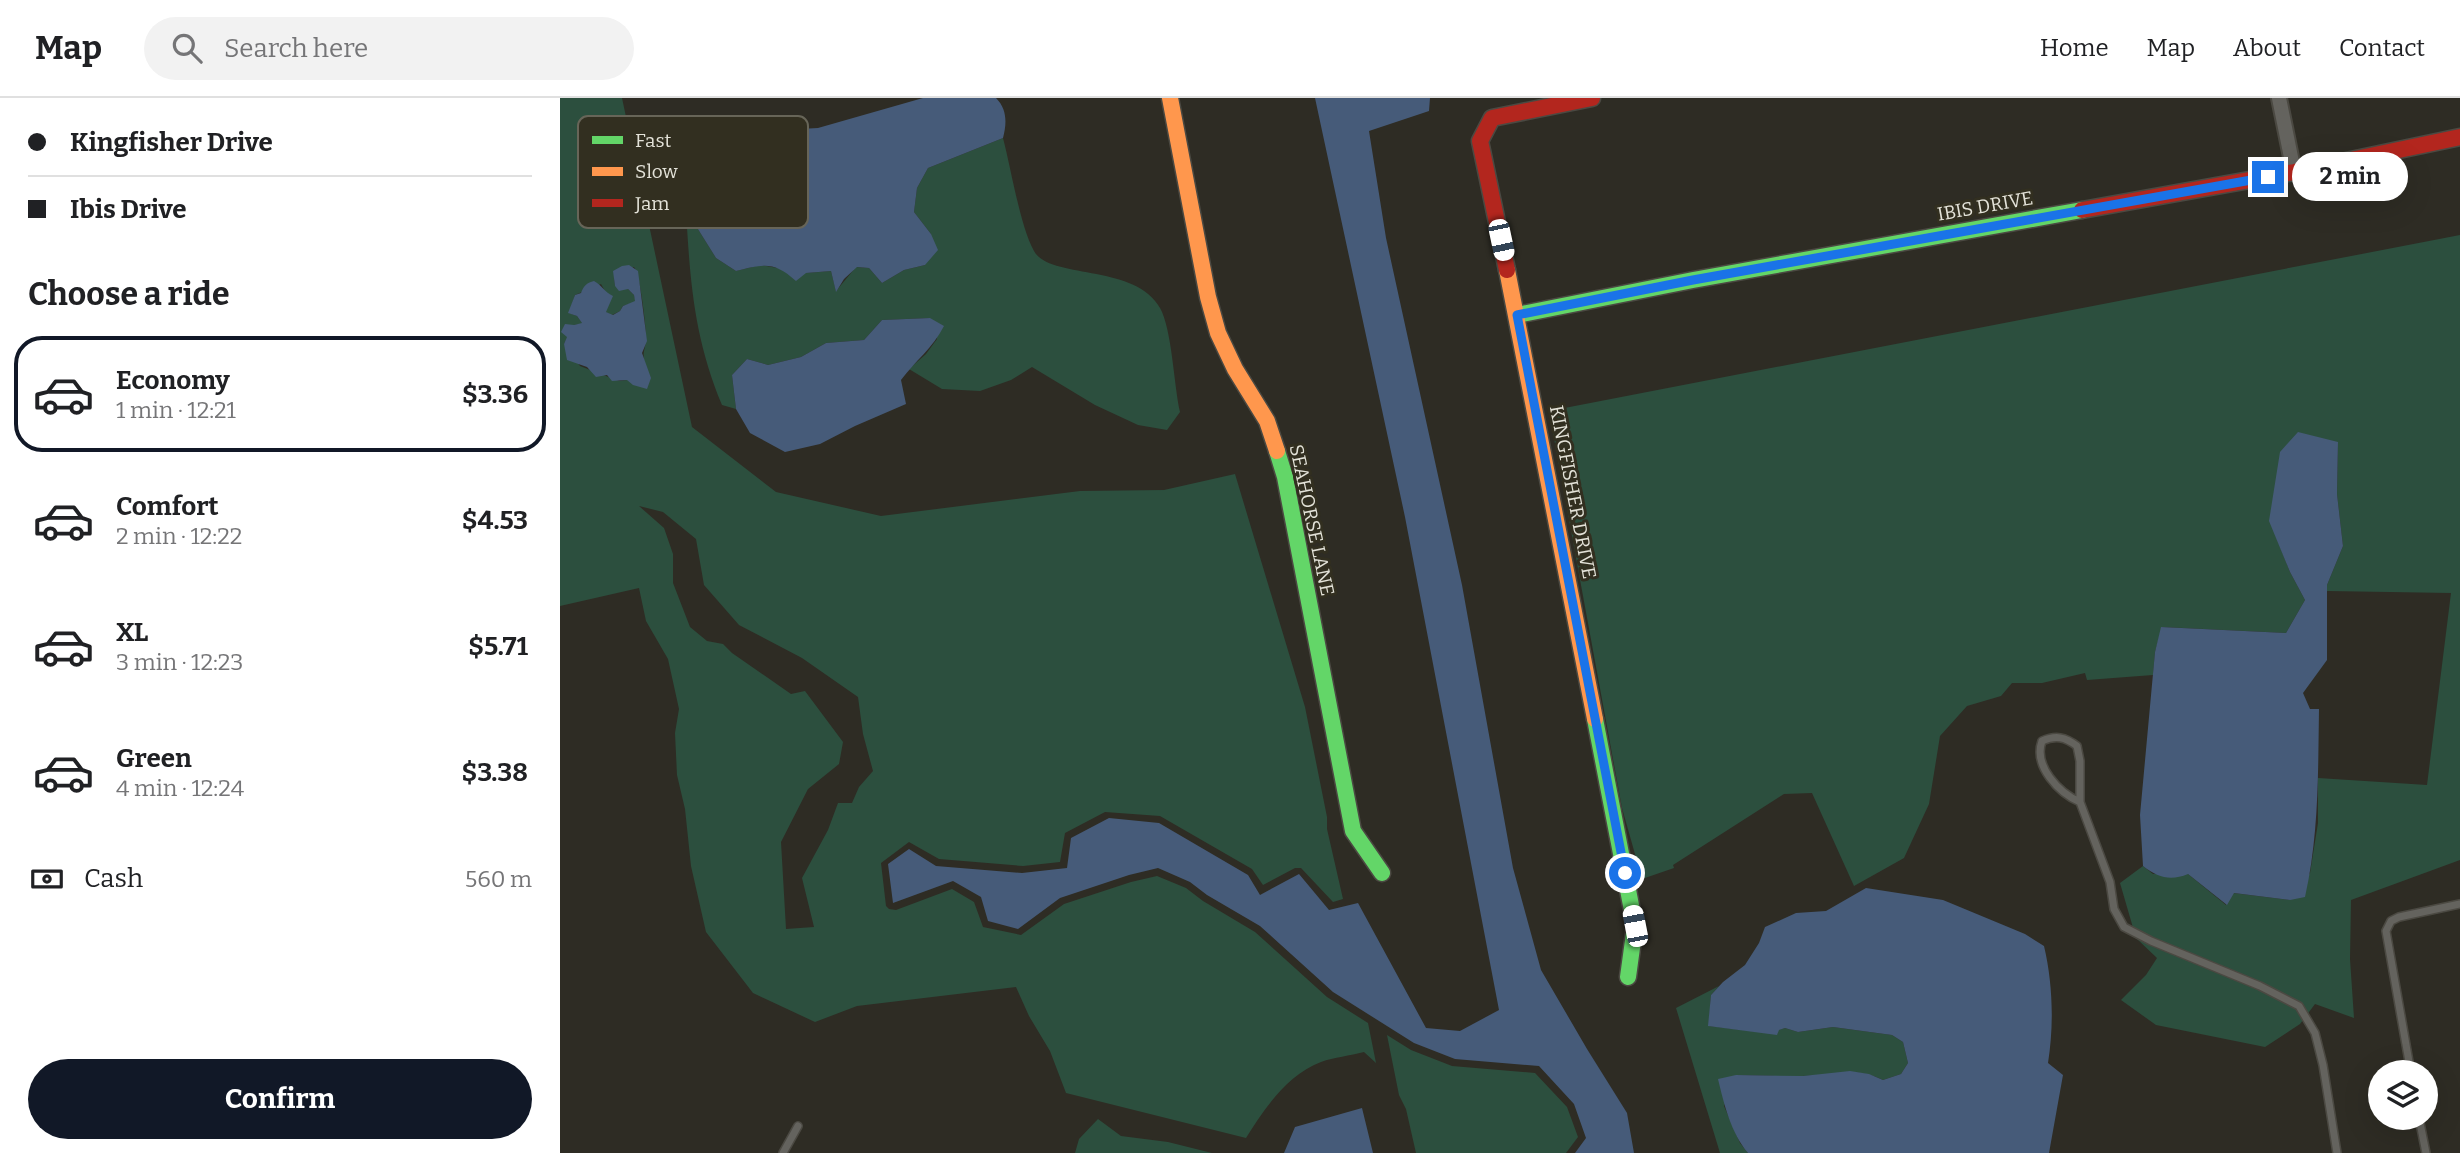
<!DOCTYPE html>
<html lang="en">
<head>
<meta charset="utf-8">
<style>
	:root { --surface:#fff; --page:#f2f2f2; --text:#202124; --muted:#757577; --line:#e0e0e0; --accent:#111827 }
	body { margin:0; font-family:Bitter,serif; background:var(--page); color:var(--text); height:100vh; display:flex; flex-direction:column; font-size:26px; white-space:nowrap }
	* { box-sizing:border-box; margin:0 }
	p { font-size:23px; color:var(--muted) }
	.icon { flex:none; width:38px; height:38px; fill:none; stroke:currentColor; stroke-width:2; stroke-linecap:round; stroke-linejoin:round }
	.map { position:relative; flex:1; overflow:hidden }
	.drawer { display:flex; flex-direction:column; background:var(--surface); width:560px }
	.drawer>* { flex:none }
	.banner { display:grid; align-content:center; height:154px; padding:0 28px; background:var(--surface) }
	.buttons { position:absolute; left:1808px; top:962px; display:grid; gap:14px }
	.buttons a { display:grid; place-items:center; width:70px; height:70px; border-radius:50%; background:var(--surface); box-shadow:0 7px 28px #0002; font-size:35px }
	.end { position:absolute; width:32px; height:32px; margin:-16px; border:9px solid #1a73e8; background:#fff; box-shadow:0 0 0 4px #fff }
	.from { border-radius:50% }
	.bubble { position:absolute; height:49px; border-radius:24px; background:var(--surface); box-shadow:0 7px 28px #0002; font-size:23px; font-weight:700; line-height:49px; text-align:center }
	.car { position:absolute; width:21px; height:42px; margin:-21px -10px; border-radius:9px; box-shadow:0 0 5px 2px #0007; background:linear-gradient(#fff 24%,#345 0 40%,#fff 0 76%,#345 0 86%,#fff 0) }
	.banner b { display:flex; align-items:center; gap:24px; height:66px; font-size:26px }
	.banner b+b { border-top:2px solid var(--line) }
	.banner i { width:18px; height:18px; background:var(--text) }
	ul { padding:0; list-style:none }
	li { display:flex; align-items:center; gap:21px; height:116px; margin:0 14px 10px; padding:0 14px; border:4px solid transparent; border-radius:28px }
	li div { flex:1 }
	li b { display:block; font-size:26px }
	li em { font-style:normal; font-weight:700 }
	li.active { border-color:var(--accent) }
	li>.icon { width:63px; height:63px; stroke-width:1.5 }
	h2 { padding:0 28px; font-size:32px; line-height:84px }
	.pay { display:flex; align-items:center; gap:18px; height:77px; padding:0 28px; font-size:26px }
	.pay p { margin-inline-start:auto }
	.action { display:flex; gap:14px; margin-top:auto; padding:14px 28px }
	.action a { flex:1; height:80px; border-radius:42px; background:var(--accent); color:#fff; font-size:28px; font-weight:700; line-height:80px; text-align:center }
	header { display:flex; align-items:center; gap:42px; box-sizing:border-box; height:98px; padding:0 35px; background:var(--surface); border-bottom:2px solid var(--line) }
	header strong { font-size:33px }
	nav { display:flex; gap:38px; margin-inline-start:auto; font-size:24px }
	.search { width:490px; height:63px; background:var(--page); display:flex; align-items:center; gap:18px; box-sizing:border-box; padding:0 24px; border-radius:38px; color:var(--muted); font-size:26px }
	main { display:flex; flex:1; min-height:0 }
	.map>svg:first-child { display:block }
	.green { fill:#2c4f3e; fill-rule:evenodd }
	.water { fill:#465b79 }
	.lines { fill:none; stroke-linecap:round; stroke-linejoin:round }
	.lane-casing { stroke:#4b4942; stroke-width:10 }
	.street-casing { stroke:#4b4942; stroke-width:18 }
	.fast-casing { stroke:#4b4942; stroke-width:19 }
	.slow-casing { stroke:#4b4942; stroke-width:19 }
	.jam-casing { stroke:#4b4942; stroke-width:19 }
	.lane { stroke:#64635e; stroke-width:7 }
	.street { stroke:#64635e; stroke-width:14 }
	.fast { stroke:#63d668; stroke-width:16 }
	.slow { stroke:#ff974d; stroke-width:16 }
	.jam { stroke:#b3261e; stroke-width:16 }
	.route { stroke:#1a73e8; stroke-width:9 }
	.labels { text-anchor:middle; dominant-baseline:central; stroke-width:6; stroke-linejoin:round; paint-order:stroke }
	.street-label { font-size:19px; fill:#e4e3d9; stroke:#322f20 }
	.key { fill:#322f20; stroke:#676558; stroke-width:2 }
	.key-label { font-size:19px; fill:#e4e3d9 }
</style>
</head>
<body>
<header>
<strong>Map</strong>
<div class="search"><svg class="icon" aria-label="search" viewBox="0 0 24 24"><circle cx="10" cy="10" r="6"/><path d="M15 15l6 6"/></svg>Search here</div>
<nav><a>Home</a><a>Map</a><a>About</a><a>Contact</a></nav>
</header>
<main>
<section class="drawer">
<div class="banner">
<b><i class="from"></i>Kingfisher Drive</b>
<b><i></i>Ibis Drive</b>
</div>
<h2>Choose a ride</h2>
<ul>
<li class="active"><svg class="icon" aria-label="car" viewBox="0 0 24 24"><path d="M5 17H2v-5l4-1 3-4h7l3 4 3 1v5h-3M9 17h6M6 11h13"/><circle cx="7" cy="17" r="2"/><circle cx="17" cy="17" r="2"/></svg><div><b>Economy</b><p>1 min · 12:21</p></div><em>$3.36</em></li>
<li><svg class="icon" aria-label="car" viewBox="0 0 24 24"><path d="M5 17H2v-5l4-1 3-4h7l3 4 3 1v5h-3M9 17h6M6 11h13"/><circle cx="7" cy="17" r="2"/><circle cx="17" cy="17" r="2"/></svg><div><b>Comfort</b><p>2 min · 12:22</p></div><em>$4.53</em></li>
<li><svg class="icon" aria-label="car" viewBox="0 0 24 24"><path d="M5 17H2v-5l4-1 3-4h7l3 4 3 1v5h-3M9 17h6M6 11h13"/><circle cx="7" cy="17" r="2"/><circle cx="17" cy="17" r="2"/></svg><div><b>XL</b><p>3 min · 12:23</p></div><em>$5.71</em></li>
<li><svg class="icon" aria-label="car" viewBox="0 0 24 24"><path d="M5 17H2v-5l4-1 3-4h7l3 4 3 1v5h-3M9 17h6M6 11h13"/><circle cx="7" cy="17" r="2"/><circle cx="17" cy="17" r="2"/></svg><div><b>Green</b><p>4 min · 12:24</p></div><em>$3.38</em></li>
</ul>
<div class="pay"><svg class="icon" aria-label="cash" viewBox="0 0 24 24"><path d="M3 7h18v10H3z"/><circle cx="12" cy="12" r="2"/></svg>Cash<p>560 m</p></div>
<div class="action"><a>Confirm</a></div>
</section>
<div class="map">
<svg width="1900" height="1055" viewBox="0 0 1900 1055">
	<rect width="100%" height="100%" fill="#2e2c24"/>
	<path class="green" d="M 0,0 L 62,0 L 132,329 L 216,394 L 321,418 L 520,393 L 604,392 L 675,376 L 745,609 L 767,719 L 767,731 L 783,801 L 773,804 L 741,770 L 735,770 L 703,787 L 692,771 L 600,718 L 545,714 L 505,735 L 500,764 L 463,768 L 379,761 L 349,744 L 321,765 L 326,808 L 329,811 L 336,812 L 392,791 L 414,804 L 423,829 L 461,837 L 504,806 L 571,784 L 597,778 L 626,790 L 643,803 L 695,834 L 767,899 L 808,925 L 816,965 L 804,954 C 790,958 774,959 761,964 C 727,977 704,1011 686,1040 L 506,995 L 490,953 L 469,918 L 456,889 L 297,908 L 255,924 L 193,895 L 146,834 L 131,768 L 125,711 L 117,677 L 115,635 L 119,611 L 108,561 L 86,523 L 79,490 L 0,508 ZM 74,169 C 80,175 86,228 86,239 C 86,253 80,255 87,271 L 67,282 L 59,283 L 20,268 L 4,246 L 14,227 L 23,226 L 17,218 L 9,215 L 15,197 L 41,186 L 46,195 L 52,198 L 45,214 L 52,217 L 60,213 L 63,208 L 76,204 L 74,197 L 68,191 L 55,188 L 54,178 ZM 79,408 L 103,414 L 136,441 L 144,487 L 179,527 L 242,560 L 298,599 L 303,636 L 313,673 L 299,689 L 292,705 L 278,705 L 268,732 L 242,780 L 254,829 L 226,831 L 221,744 L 248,691 L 279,666 L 283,644 L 245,593 L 231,596 L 172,555 L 163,546 L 147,543 L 130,529 L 113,485 L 113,456 L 104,430 Z
		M 443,40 C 451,70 460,128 474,153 C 490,182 575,165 600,210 C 612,231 614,288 620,314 L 607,332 L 578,327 L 535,307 L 472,269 L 451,282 L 420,293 L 382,291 L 349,271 L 366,256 L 377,241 L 370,220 L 322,222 L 304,242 L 266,245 L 241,259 L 208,267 L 187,261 L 172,277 L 176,311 L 162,307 C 134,240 130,183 126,112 L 156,160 L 176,173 L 200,167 L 246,175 L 271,173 L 276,193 L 296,169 L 309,170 L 322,185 L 344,172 L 365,167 L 371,136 L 354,114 L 357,90 L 368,70 Z
		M 1900,137 L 1900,762 L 1791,802 L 1790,861 L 1794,920 L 1755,906 L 1740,926 L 1705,949 L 1596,927 L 1561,902 L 1586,877 L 1597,860 L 1576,840 L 1560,785 L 1583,768 L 1593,776 L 1628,776 L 1666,807 L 1673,795 L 1730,802 L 1750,775 L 1758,725 L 1758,680 L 1867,687 L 1891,495 L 1767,493 L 1767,487 L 1783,448 L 1777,396 L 1778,344 L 1710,423 L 1730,474 L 1745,502 L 1726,535 L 1602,529 L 1595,554 L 1593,577 L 1527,582 L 1525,575 L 1482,585 L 1452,585 L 1441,598 L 1407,608 L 1380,638 L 1369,706 L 1344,760 L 1294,788 L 1252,695 L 1224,696 L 1113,767 L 1114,770 L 1082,781 L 1062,710 L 989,313 Z
		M 1159,888 L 1151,897 L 1149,928 L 1217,936 L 1218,932 L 1225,930 L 1238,934 L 1273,929 L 1332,937 L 1343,944 L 1348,965 L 1341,976 L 1323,982 C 1294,968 1273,978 1242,978 C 1220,979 1198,977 1176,977 L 1164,1008 L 1180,1045 L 1188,1055 L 1160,1055 L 1116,910 Z
		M 827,937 L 851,952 L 892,968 L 975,975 L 1007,1009 L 1018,1039 L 1006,1055 L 856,1055 L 846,1011 L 839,997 Z
		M 538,1021 L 561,1038 L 608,1044 L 652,1055 L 515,1055 L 519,1041 Z"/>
	<path class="water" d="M 363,0 L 436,0 C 447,11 447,25 443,40 L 368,70 L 357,90 L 354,114 L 371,136 L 378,152 L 365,167 L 344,172 L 322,185 L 309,170 L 297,169 L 284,181 L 276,194 L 271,173 L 246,175 L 236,183 C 214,163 204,166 176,173 L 156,160 L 126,112 L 109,38 L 149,44 L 175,44 L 222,32 L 258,30 Z
		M 755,0 L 870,0 L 869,13 L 809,33 L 826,140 L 902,487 L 953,770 L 981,872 L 1027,951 L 1067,1015 L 1074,1055 L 1015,1055 L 1026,1040 L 1014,1006 L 979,968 L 895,961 L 854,945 L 773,894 L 700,828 L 647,797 L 630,784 L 598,770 L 569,777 L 500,800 L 458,831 L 428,823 L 421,799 L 393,783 L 333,805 L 328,766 L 349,751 L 376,768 L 462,775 L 507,770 L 511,740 L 549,720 L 599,725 L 688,777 L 700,797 L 739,776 L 769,812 L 798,805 L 866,930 L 900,933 L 939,912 L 845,419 Z
		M 69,167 L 78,173 L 87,243 L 82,255 L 91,280 L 87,291 L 73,287 L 67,282 L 52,283 L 47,277 L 36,279 L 27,269 L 7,262 L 4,246 L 7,239 L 1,234 L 5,226 L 14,227 L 22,225 L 17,218 L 8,215 L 15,197 L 21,195 C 24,187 27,185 34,183 C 42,187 44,194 53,198 L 46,214 L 53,217 L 60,213 L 63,208 L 75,203 L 74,197 L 68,191 L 59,193 L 55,188 L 53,173 L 62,168 Z
		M 370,220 L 384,228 C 373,250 355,263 341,282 L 346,306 L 295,328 L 260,346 L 225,354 L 190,335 L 176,311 L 172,277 L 187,261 L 208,267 L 241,259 L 266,245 L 304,242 L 322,222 Z
		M 1738,334 L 1778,344 L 1777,396 L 1783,448 L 1767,487 L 1767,562 L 1743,595 L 1750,611 L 1759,611 C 1758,675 1759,737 1745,799 L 1730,802 L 1674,795 L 1667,807 L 1628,776 C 1611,783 1598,780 1583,768 L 1580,717 L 1595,554 L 1601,529 L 1726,535 L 1745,502 L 1730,474 L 1709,423 L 1720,354 Z
		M 1306,790 L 1383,802 L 1465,836 L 1484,848 C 1493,886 1494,927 1488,965 L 1503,977 L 1489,1055 L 1188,1055 C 1171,1035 1164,1006 1158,981 L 1176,977 L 1243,978 L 1290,973 L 1309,976 L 1323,982 L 1341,976 L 1348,965 L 1343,944 L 1332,937 L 1273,929 L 1238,934 L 1225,930 L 1219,932 L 1217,937 L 1148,928 L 1151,897 L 1163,884 L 1185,867 L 1199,845 L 1205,829 L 1236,815 L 1266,813 Z
		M 802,1010 L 813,1055 L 724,1055 L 735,1029 Z"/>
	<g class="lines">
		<g class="lane-casing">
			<path id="lane" d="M 1520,704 C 1499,695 1473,668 1482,643 C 1496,637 1505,639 1517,648 L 1520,663 L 1520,704 L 1550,784 L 1554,811 L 1564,829 L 1591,843 L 1700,888 L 1739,908 L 1755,935 L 1763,967 L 1777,1055
				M 1851,975 L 1826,833 L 1831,823 L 1839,819 L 1900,806
				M 1859,1020 L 1866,1055
				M 223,1055 L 238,1028"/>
		</g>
		<g class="street-casing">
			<path id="street" d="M 1719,0 L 1734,74"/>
		</g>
		<g class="fast-casing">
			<path id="fast" d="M 957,217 L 1133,182 L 1522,112
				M 717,353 L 725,379 L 793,733 L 822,775
				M 1035,621 L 1075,828 L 1068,879"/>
		</g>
		<g class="slow-casing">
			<path id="slow" d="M 610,0 L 648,199 L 658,235 L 675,271 L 707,323 L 717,353
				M 947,172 L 1035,621"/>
		</g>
		<g class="jam-casing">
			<path id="jam" d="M 1522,112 L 1734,74 L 1900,39
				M 947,172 L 920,43 L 932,20 L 1032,0"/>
		</g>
		<use href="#lane" class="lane"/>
		<use href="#street" class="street"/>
		<use href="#fast" class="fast"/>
		<use href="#slow" class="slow"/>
		<use href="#jam" class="jam"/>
	</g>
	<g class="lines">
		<path class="route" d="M 1065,775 L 957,217 L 1133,182 L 1708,79"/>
	</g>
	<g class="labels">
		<g class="street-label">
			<text transform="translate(1425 108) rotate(-10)">IBIS DRIVE</text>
			<text transform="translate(1013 394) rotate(79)">KINGFISHER DRIVE</text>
			<text transform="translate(752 422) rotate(78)">SEAHORSE LANE</text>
		</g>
	</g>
	<rect x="18" y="18" width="230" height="112" rx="10" class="key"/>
	<rect x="32" y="38" width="31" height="8" fill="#63d668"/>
	<rect x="32" y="69" width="31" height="9" fill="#ff974d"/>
	<rect x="32" y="101" width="31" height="8" fill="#b3261e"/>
	<g class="key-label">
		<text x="75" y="49">Fast</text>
		<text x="75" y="80">Slow</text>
		<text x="75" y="112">Jam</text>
	</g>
</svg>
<div class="buttons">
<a><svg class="icon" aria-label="layers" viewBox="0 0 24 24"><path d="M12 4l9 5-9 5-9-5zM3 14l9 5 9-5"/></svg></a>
</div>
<i class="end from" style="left:1065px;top:775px"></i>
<i class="end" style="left:1708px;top:79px"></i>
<div class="bubble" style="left:1732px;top:54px;width:116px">2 min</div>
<i class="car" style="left:941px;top:142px;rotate:168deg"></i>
<i class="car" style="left:1075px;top:828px;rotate:349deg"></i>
</div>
</main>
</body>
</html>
